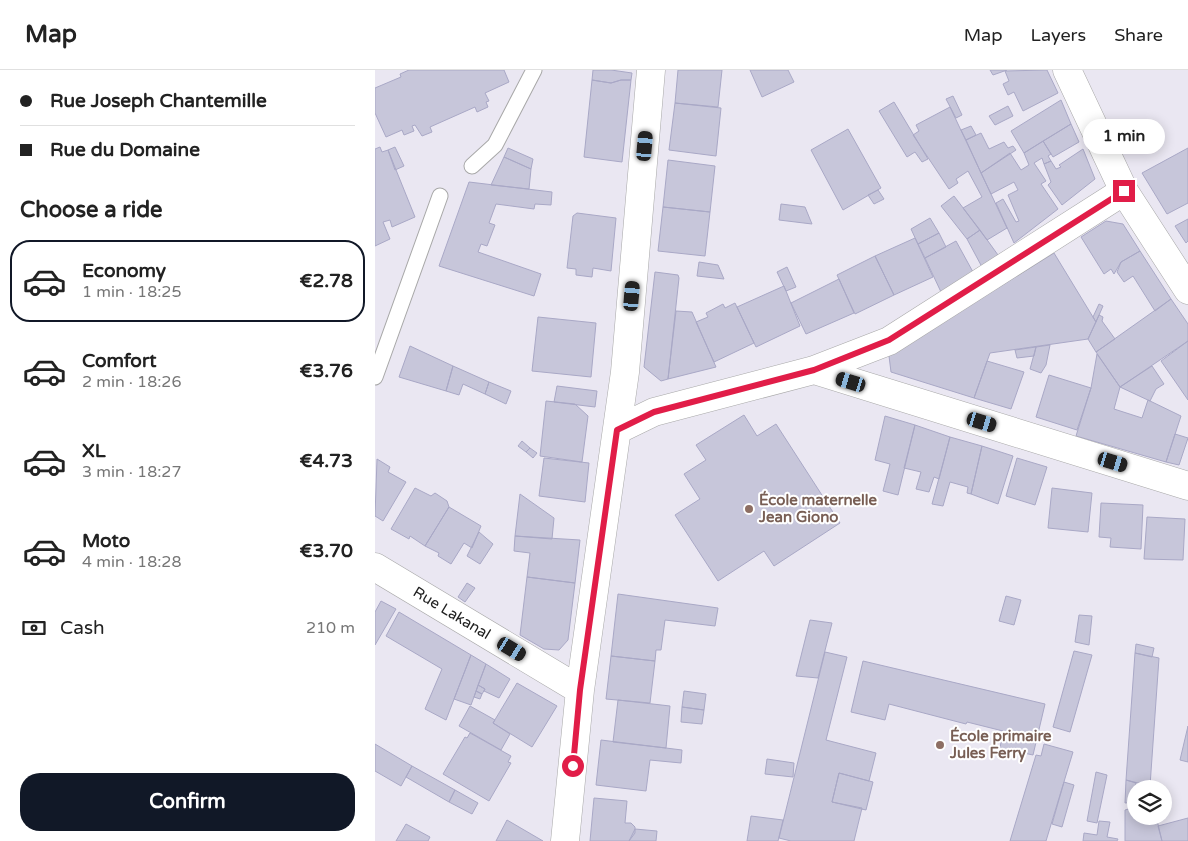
<!DOCTYPE html>
<html lang="en">
<head>
<meta charset="utf-8">
<style>
	:root { --surface:#fff; --page:#f6f6f6; --text:#222; --muted:#767676; --line:#e0e0e0; --accent:#111827 }
	body { margin:0; font-family:"Varela Round",sans-serif; background:var(--page); color:var(--text); height:100vh; display:flex; flex-direction:column; font-size:19px; white-space:nowrap }
	* { box-sizing:border-box; margin:0 }
	p { font-size:16px; color:var(--muted) }
	.icon { flex:none; width:28px; height:28px; fill:none; stroke:currentColor; stroke-width:2; stroke-linecap:round; stroke-linejoin:round }
	.map { position:relative; flex:1; overflow:hidden }
	.details { display:flex; flex-direction:column; background:var(--surface); width:375px }
	.details>* { flex:none }
	.guide { display:grid; align-content:center; height:110px; padding:0 20px; background:var(--surface) }
	.fabs { position:absolute; left:752px; top:710px; display:grid; gap:10px }
	.fabs a { display:grid; place-items:center; width:45px; height:45px; border-radius:50%; background:var(--surface); box-shadow:0 2px 12px #0003; font-size:25px }
	.end { position:absolute; width:22px; height:22px; margin:-11px; border:6px solid #e11d48; background:#fff; box-shadow:0 0 0 2px #fff }
	.from { border-radius:50% }
	.bubble { position:absolute; height:35px; border-radius:18px; background:var(--surface); box-shadow:0 2px 12px #0003; font-size:16px; font-weight:800; line-height:35px; text-align:center }
	.car { position:absolute; width:15px; height:30px; margin:-15px -8px; border-radius:6px; box-shadow:0 0 4px 1px #0007; background:linear-gradient(#222 24%,#8ab4d8 0 40%,#222 0 76%,#8ab4d8 0 86%,#222 0) }
	.guide b { display:flex; align-items:center; gap:18px; height:48px; font-size:19px }
	.guide b+b { border-top:1px solid var(--line) }
	.guide i { width:12px; height:12px; background:var(--text) }
	ul { padding:0; list-style:none }
	li { display:flex; align-items:center; gap:15px; height:82px; margin:0 10px 8px; padding:0 10px; border:2px solid transparent; border-radius:20px }
	li div { flex:1 }
	li b { display:block; font-size:19px }
	li em { font-style:normal; font-weight:800 }
	li.selected { border-color:var(--accent) }
	li>.icon { width:45px; height:45px; stroke-width:1.5 }
	h2 { padding:0 20px; font-size:22px; line-height:60px }
	.pay { display:flex; align-items:center; gap:12px; height:55px; padding:0 20px; font-size:19px }
	.pay p { margin-inline-start:auto }
	.cta { display:flex; gap:10px; margin-top:auto; padding:10px 20px }
	.cta a { flex:1; height:58px; border-radius:20px; background:var(--accent); color:#fff; font-size:20px; font-weight:800; line-height:58px; text-align:center }
	header { display:flex; align-items:center; gap:30px; box-sizing:border-box; height:70px; padding:0 25px; background:var(--surface); border-bottom:1px solid var(--line) }
	header strong { font-size:24px }
	nav { display:flex; gap:28px; margin-inline-start:auto; font-size:18px }
	main { display:flex; flex:1; min-height:0 }
	.map>svg:first-child { display:block }
	.building { fill:#c7c6da; stroke:#a9a8c6 }
	.lines { fill:none; stroke-linecap:round; stroke-linejoin:round }
	.lane-casing { stroke:#a8a8a8; stroke-width:17 }
	.street-casing { stroke:#a8a8a8; stroke-width:29 }
	.lane { stroke:#fff; stroke-width:15 }
	.street { stroke:#fff; stroke-width:28 }
	.route { stroke:#e11d48; stroke-width:6 }
	.education-dot { fill:#8d6e63; stroke:#fff; stroke-width:2 }
	.labels { text-anchor:middle; dominant-baseline:central; stroke-width:4; stroke-linejoin:round; paint-order:stroke }
	.education-label { font-size:15px; font-weight:bold; fill:#785e54; stroke:#fff; text-anchor:start }
	.street-label { font-size:15px; fill:#212121; stroke:#fff }
</style>
</head>
<body>
<header>
<strong>Map</strong>
<nav><a>Map</a><a>Layers</a><a>Share</a></nav>
</header>
<main>
<section class="details">
<div class="guide">
<b><i class="from"></i>Rue Joseph Chantemille</b>
<b><i></i>Rue du Domaine</b>
</div>
<h2>Choose a ride</h2>
<ul>
<li class="selected"><svg class="icon" aria-label="car" viewBox="0 0 24 24"><path d="M5 17H2v-5l4-1 3-4h7l3 4 3 1v5h-3M9 17h6M6 11h13"/><circle cx="7" cy="17" r="2"/><circle cx="17" cy="17" r="2"/></svg><div><b>Economy</b><p>1 min · 18:25</p></div><em>€2.78</em></li>
<li><svg class="icon" aria-label="car" viewBox="0 0 24 24"><path d="M5 17H2v-5l4-1 3-4h7l3 4 3 1v5h-3M9 17h6M6 11h13"/><circle cx="7" cy="17" r="2"/><circle cx="17" cy="17" r="2"/></svg><div><b>Comfort</b><p>2 min · 18:26</p></div><em>€3.76</em></li>
<li><svg class="icon" aria-label="car" viewBox="0 0 24 24"><path d="M5 17H2v-5l4-1 3-4h7l3 4 3 1v5h-3M9 17h6M6 11h13"/><circle cx="7" cy="17" r="2"/><circle cx="17" cy="17" r="2"/></svg><div><b>XL</b><p>3 min · 18:27</p></div><em>€4.73</em></li>
<li><svg class="icon" aria-label="car" viewBox="0 0 24 24"><path d="M5 17H2v-5l4-1 3-4h7l3 4 3 1v5h-3M9 17h6M6 11h13"/><circle cx="7" cy="17" r="2"/><circle cx="17" cy="17" r="2"/></svg><div><b>Moto</b><p>4 min · 18:28</p></div><em>€3.70</em></li>
</ul>
<div class="pay"><svg class="icon" aria-label="cash" viewBox="0 0 24 24"><path d="M3 7h18v10H3z"/><circle cx="12" cy="12" r="2"/></svg>Cash<p>210 m</p></div>
<div class="cta"><a>Confirm</a></div>
</section>
<div class="map">
<svg width="813" height="771" viewBox="0 0 813 771">
	<rect width="100%" height="100%" fill="#eae7f2"/>
	<path class="building" d="M 34,0 L 129,0 L 134,12 L 110,23 L 114,31 L 111,32 L 113,37 L 102,42 L 100,37 L 55,57 L 57,62 L 47,66 L 40,55 L 37,56 L 39,61 L 29,65 L 27,60 L 11,67 L 0,43 L 0,18 L 26,7 L 25,4 Z
		M 218,0 L 236,0 L 257,3 L 256,10 L 246,10 L 236,13 L 217,10 Z
		M 303,0 L 347,0 L 343,37 L 300,33 Z
		M 375,0 L 413,0 L 419,12 L 387,27 Z
		M 615,0 L 632,0 L 618,5 Z
		M 672,0 L 683,23 L 648,41 L 639,22 L 633,25 L 628,14 L 634,11 L 630,1 Z
		M 217,10 L 236,13 L 246,10 L 256,10 L 247,92 L 209,87 Z
		M 578,26 L 587,45 L 581,48 L 571,29 Z
		M 686,30 L 696,54 L 649,83 L 636,61 Z
		M 519,32 L 553,89 L 547,92 L 540,82 L 532,87 L 504,41 Z
		M 300,33 L 346,38 L 341,86 L 294,80 Z
		M 633,36 L 638,46 L 620,55 L 614,46 Z
		M 575,37 L 632,158 L 612,170 L 588,138 L 607,127 L 593,101 L 581,109 L 583,113 L 574,119 L 538,65 L 544,61 L 541,55 Z
		M 776,51 L 785,68 L 757,82 L 750,65 Z
		M 696,54 L 704,72 L 678,87 L 668,71 Z
		M 596,56 L 601,65 L 591,70 L 586,60 Z
		M 473,59 L 506,118 L 468,140 L 436,80 Z
		M 606,63 L 614,79 L 629,72 L 633,78 L 638,76 L 641,80 L 606,103 L 591,70 Z
		M 668,71 L 676,84 L 673,86 L 676,91 L 669,94 L 667,88 L 659,93 L 671,111 L 666,114 L 683,139 L 639,173 L 621,133 L 628,129 L 641,152 L 644,151 L 633,125 L 643,120 L 639,112 L 616,124 L 606,103 L 635,83 L 646,100 L 654,95 L 649,83 Z
		M 5,77 L 7,82 L 13,80 L 40,147 L 17,157 L 15,150 L 8,152 L 15,169 L 0,176 L 0,79 Z
		M 20,77 L 29,96 L 20,100 L 13,80 Z
		M 133,78 L 158,89 L 156,99 L 129,87 Z
		M 813,78 L 813,133 L 792,144 L 767,103 Z
		M 708,79 L 720,109 L 687,135 L 673,115 L 676,112 L 669,94 L 676,91 L 681,99 L 686,97 L 684,95 Z
		M 129,87 L 156,99 L 154,119 L 116,115 Z
		M 293,90 L 340,96 L 335,142 L 288,137 Z
		M 94,112 L 177,122 L 176,135 L 160,134 L 159,139 L 121,134 L 114,153 L 120,155 L 112,176 L 106,174 L 103,182 L 166,204 L 159,226 L 64,196 Z
		M 503,120 L 509,129 L 499,134 L 493,125 Z
		M 579,126 L 605,160 L 592,169 L 566,136 Z
		M 406,134 L 430,137 L 437,154 L 404,150 Z
		M 288,137 L 335,142 L 330,186 L 283,181 Z
		M 202,143 L 241,148 L 236,201 L 218,198 L 217,207 L 201,205 L 201,199 L 192,198 L 198,146 Z
		M 555,148 L 564,163 L 543,174 L 536,159 Z
		M 813,149 L 813,171 L 811,173 L 800,156 Z
		M 731,151 L 748,154 L 765,181 L 746,192 L 739,204 L 736,199 L 729,204 L 706,167 Z
		M 605,160 L 623,185 L 607,197 L 592,169 Z
		M 564,163 L 571,177 L 550,188 L 543,174 Z
		M 540,168 L 558,207 L 519,225 L 500,186 Z
		M 581,171 L 598,202 L 566,222 L 550,188 Z
		M 765,181 L 796,229 L 780,241 L 758,206 L 749,212 L 742,202 L 746,192 Z
		M 679,183 L 721,252 L 713,269 L 615,283 L 599,328 L 516,302 L 514,286 L 516,284 Z
		M 500,186 L 519,225 L 480,244 L 462,205 Z
		M 324,192 L 343,195 L 349,209 L 322,206 Z
		M 412,197 L 421,217 L 411,221 L 402,202 Z
		M 280,202 L 303,205 L 304,208 L 293,309 L 286,311 L 269,297 Z
		M 464,209 L 479,243 L 431,264 L 416,233 Z
		M 409,216 L 425,256 L 381,277 L 362,237 Z
		M 796,229 L 813,254 L 813,271 L 745,317 L 721,282 Z
		M 360,233 L 379,273 L 339,292 L 321,252 L 333,247 L 331,243 L 348,234 L 350,238 Z
		M 724,234 L 728,236 L 721,252 L 718,247 Z
		M 301,241 L 317,242 L 341,297 L 293,309 Z
		M 724,245 L 728,247 L 727,251 L 740,269 L 721,282 L 713,269 Z
		M 163,247 L 221,253 L 216,307 L 157,301 Z
		M 813,271 L 813,330 L 786,291 Z
		M 675,275 L 671,295 L 666,303 L 655,299 L 661,277 Z
		M 35,276 L 78,296 L 71,321 L 24,307 Z
		M 661,277 L 659,286 L 642,288 L 640,280 Z
		M 722,284 L 745,317 L 739,339 L 767,348 L 773,330 L 806,346 L 791,392 L 701,366 L 716,318 Z
		M 612,291 L 649,302 L 636,339 L 599,328 Z
		M 78,296 L 114,312 L 110,324 L 88,314 L 84,325 L 71,321 Z
		M 777,296 L 789,314 L 781,319 L 775,331 L 745,317 Z
		M 674,305 L 716,318 L 702,360 L 661,347 Z
		M 114,312 L 136,321 L 131,334 L 110,324 Z
		M 182,316 L 222,321 L 220,337 L 179,332 Z
		M 171,331 L 200,334 L 213,346 L 207,392 L 165,386 Z
		M 369,345 L 382,366 L 401,354 L 465,453 L 399,496 L 389,481 L 343,511 L 300,445 L 325,429 L 309,404 L 331,390 L 321,375 Z
		M 510,346 L 540,355 L 523,425 L 508,421 L 515,394 L 500,390 Z
		M 540,355 L 575,367 L 564,409 L 559,407 L 554,422 L 541,419 L 546,402 L 529,398 Z
		M 800,364 L 813,368 L 804,395 L 791,392 Z
		M 575,367 L 607,376 L 596,424 L 592,423 L 593,417 L 575,412 L 568,436 L 557,434 Z
		M 147,371 L 155,378 L 151,382 L 143,376 Z
		M 607,376 L 638,386 L 623,434 L 596,424 Z
		M 155,378 L 162,383 L 158,388 L 151,382 Z
		M 169,388 L 214,393 L 210,432 L 164,426 Z
		M 642,388 L 672,397 L 660,435 L 631,426 Z
		M 2,389 L 15,397 L 13,402 L 31,412 L 8,451 L 0,446 Z
		M 40,418 L 56,426 L 60,423 L 72,431 L 74,437 L 50,476 L 35,466 L 34,469 L 16,459 Z
		M 677,418 L 717,423 L 713,462 L 673,458 Z
		M 145,424 L 179,448 L 177,469 L 140,466 Z
		M 726,433 L 768,435 L 766,479 L 735,477 L 736,468 L 724,467 Z
		M 74,437 L 106,456 L 97,478 L 89,473 L 76,494 L 63,486 L 64,483 L 50,476 Z
		M 772,447 L 810,449 L 808,490 L 769,489 Z
		M 104,462 L 118,474 L 105,494 L 92,486 Z
		M 140,466 L 205,470 L 200,513 L 152,507 L 155,483 L 139,481 Z
		M 152,507 L 200,513 L 193,570 L 184,580 L 169,579 L 145,565 Z
		M 92,513 L 100,518 L 90,532 L 83,527 Z
		M 243,524 L 343,538 L 340,556 L 290,550 L 286,580 L 281,580 L 280,591 L 236,586 Z
		M 631,526 L 646,530 L 639,555 L 624,551 Z
		M 6,531 L 21,539 L 0,575 L 0,542 Z
		M 24,542 L 96,585 L 71,650 L 50,639 L 67,599 L 11,566 Z
		M 704,545 L 717,546 L 714,575 L 700,572 Z
		M 435,550 L 457,553 L 443,608 L 421,606 Z
		M 761,574 L 779,578 L 777,587 L 760,583 Z
		M 699,581 L 717,585 L 695,662 L 678,657 Z
		M 450,582 L 472,587 L 451,670 L 501,683 L 494,711 L 464,703 L 457,732 L 487,738 L 479,771 L 416,771 L 404,768 Z
		M 760,583 L 784,588 L 775,716 L 751,710 Z
		M 96,585 L 111,594 L 96,635 L 79,629 Z
		M 236,586 L 280,591 L 275,633 L 231,629 Z
		M 488,591 L 670,634 L 658,685 L 625,678 L 628,661 L 592,652 L 591,654 L 514,634 L 510,650 L 476,642 Z
		M 111,594 L 135,609 L 124,628 L 109,621 L 110,619 L 103,615 Z
		M 142,613 L 182,636 L 157,677 L 118,653 Z
		M 103,615 L 110,619 L 107,624 L 101,621 Z
		M 101,621 L 107,624 L 105,629 L 99,627 Z
		M 309,621 L 331,624 L 329,640 L 307,637 Z
		M 243,630 L 295,636 L 291,678 L 238,672 Z
		M 95,636 L 120,650 L 118,653 L 135,664 L 126,680 L 84,656 Z
		M 307,637 L 329,640 L 327,654 L 306,652 Z
		M 813,656 L 813,692 L 805,690 Z
		M 95,663 L 136,686 L 133,692 L 136,693 L 114,731 L 68,704 L 90,667 L 92,668 Z
		M 226,670 L 307,680 L 306,693 L 275,690 L 271,721 L 221,715 Z
		M 0,674 L 37,696 L 26,716 L 0,701 Z
		M 669,674 L 698,682 L 671,771 L 635,771 L 661,685 L 666,686 Z
		M 392,689 L 419,693 L 418,707 L 390,704 Z
		M 37,696 L 80,720 L 74,732 L 31,707 Z
		M 721,702 L 732,705 L 722,753 L 712,751 Z
		M 464,703 L 498,712 L 491,740 L 457,732 Z
		M 751,710 L 761,713 L 760,732 L 750,733 Z
		M 689,712 L 699,715 L 687,757 L 677,754 Z
		M 80,720 L 103,733 L 97,744 L 74,732 Z
		M 219,728 L 252,731 L 250,753 L 256,753 L 260,757 L 260,763 L 254,771 L 215,771 Z
		M 761,737 L 761,746 L 781,746 L 787,771 L 750,771 L 750,740 Z
		M 376,746 L 408,750 L 403,771 L 372,771 Z
		M 813,748 L 813,771 L 787,771 L 783,756 Z
		M 132,750 L 168,771 L 121,771 Z
		M 724,751 L 735,752 L 732,767 L 743,769 L 742,771 L 708,771 L 709,763 L 722,765 Z
		M 31,754 L 55,767 L 53,771 L 21,771 Z
		M 260,759 L 282,761 L 281,771 L 254,771 Z"/>
	<g class="lines">
		<g class="lane-casing">
			<path id="lane" d="M 97,96 L 120,75 L 159,0
				M 0,307 L 65,126"/>
		</g>
		<g class="street-casing">
			<path id="street" d="M 692,0 L 749,121 L 813,220
				M 439,300 L 813,416
				M 242,360 L 279,342 L 439,300 L 514,271 L 749,121
				M 0,497 L 205,620
				M 190,771 L 205,620 L 250,302 L 276,0"/>
		</g>
		<use href="#lane" class="lane"/>
		<use href="#street" class="street"/>
	</g>
	<g class="lines">
		<path class="route" d="M 198,696 L 205,620 L 242,360 L 279,342 L 439,300 L 514,270 L 749,121"/>
	</g>
	<g class="education-dot">
		<circle cx="374" cy="439" r="5"/>
		<circle cx="565" cy="675" r="5"/>
	</g>
	<g class="labels">
		<g class="education-label">
			<text x="384" y="430">École maternelle<tspan x="384" dy="17">Jean Giono</tspan></text>
			<text x="575" y="666">École primaire<tspan x="575" dy="17">Jules Ferry</tspan></text>
		</g>
		<g class="street-label">
			<text transform="translate(77 543) rotate(31)">Rue Lakanal</text>
		</g>
	</g>
</svg>
<div class="fabs">
<a><svg class="icon" aria-label="layers" viewBox="0 0 24 24"><path d="M12 4l9 5-9 5-9-5zM3 14l9 5 9-5"/></svg></a>
</div>
<i class="end from" style="left:198px;top:696px"></i>
<i class="end" style="left:749px;top:121px"></i>
<div class="bubble" style="left:708px;top:49px;width:82px">1 min</div>
<i class="car" style="left:270px;top:76px;rotate:5deg"></i>
<i class="car" style="left:257px;top:226px;rotate:5deg"></i>
<i class="car" style="left:476px;top:312px;rotate:287deg"></i>
<i class="car" style="left:607px;top:352px;rotate:107deg"></i>
<i class="car" style="left:738px;top:392px;rotate:107deg"></i>
<i class="car" style="left:137px;top:579px;rotate:121deg"></i>
</div>
</main>
</body>
</html>
